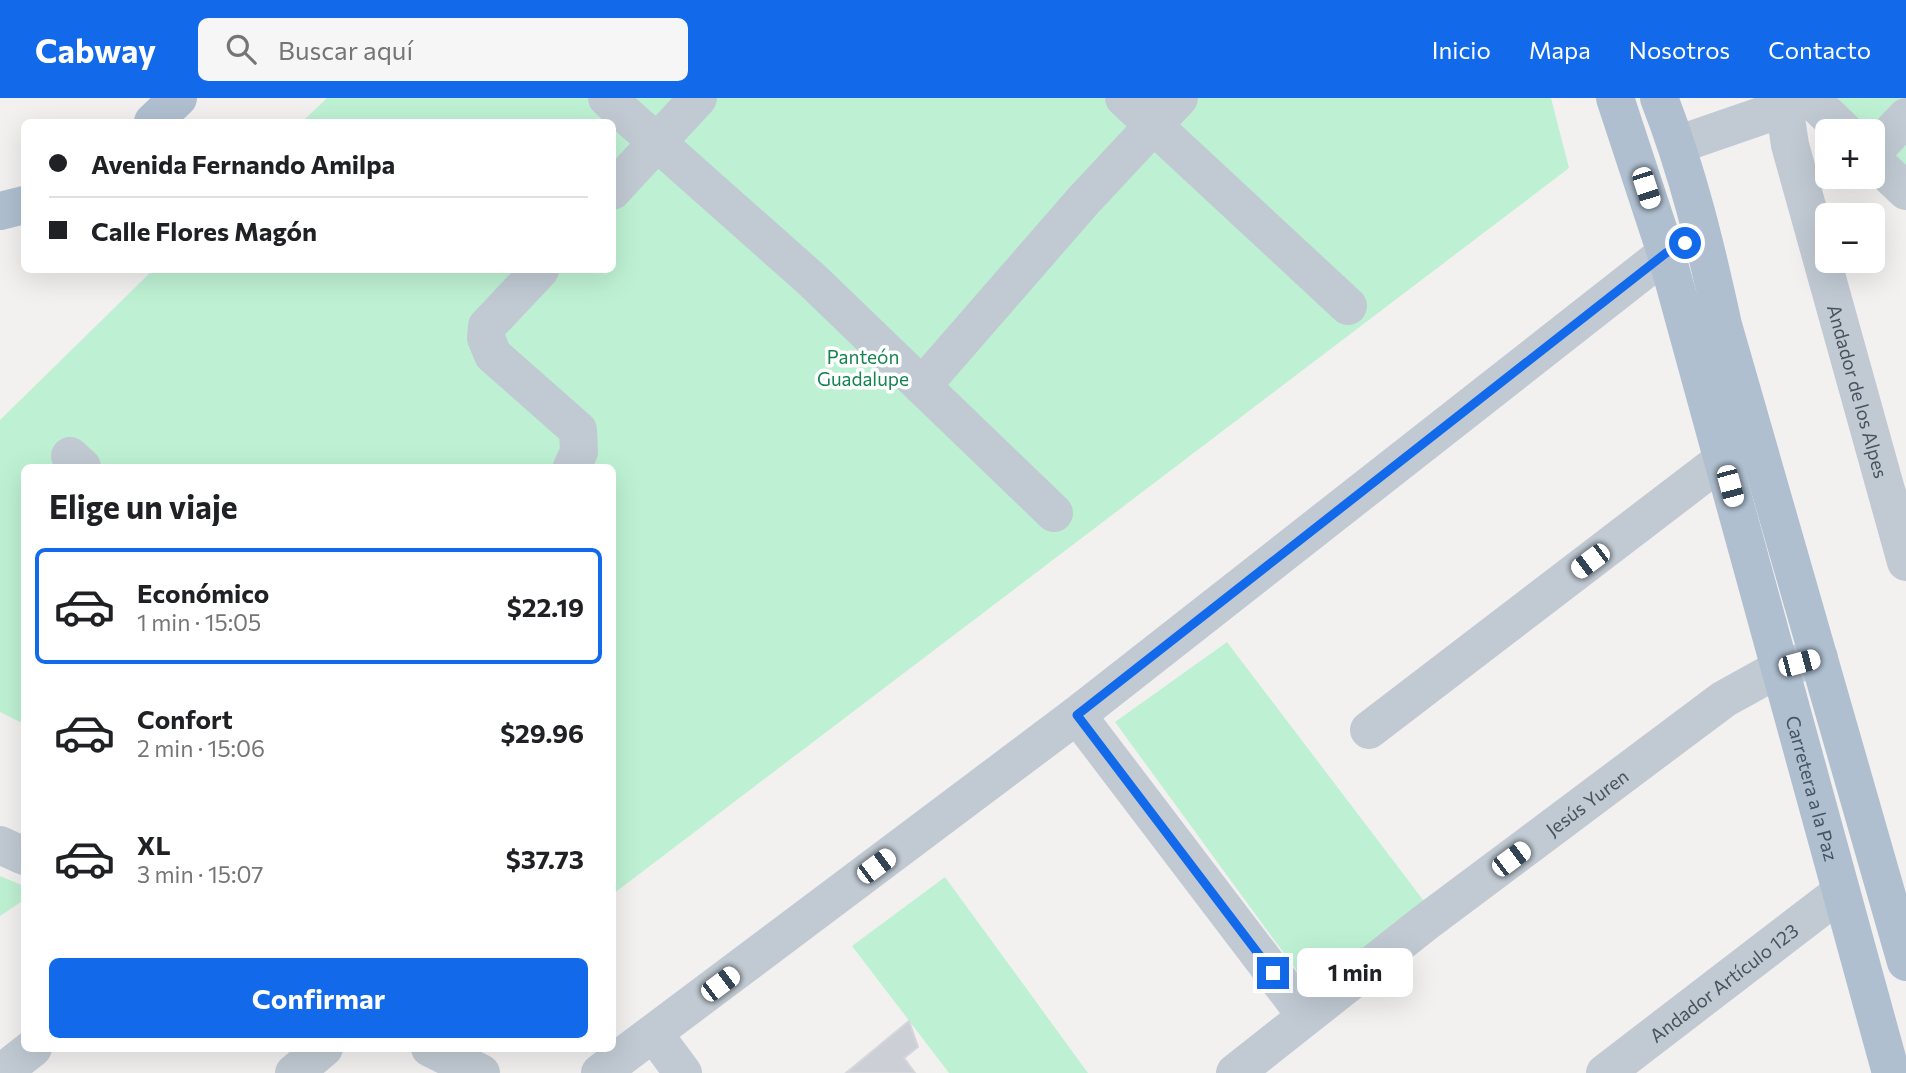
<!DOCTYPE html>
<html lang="es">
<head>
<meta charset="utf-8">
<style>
	:root { --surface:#fff; --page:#f6f6f6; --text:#202124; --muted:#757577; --line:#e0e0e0; --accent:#126aeb }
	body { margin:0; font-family:Commissioner,sans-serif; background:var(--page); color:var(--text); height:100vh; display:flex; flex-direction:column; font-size:26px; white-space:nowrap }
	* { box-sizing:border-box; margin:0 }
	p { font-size:23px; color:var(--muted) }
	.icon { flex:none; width:38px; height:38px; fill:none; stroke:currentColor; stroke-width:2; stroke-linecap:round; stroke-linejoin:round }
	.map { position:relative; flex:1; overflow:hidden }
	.details { position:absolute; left:21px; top:366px; width:595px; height:588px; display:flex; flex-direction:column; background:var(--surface); border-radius:10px; box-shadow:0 7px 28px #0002 }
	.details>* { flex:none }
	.top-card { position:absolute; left:21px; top:21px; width:595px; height:154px; border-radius:10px; box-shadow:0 7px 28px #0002; display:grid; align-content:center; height:154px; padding:0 28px; background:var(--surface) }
	.fabs { position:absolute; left:1815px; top:21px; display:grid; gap:14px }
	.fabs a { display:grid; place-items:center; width:70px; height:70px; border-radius:10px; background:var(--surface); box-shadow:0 7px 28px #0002; font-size:35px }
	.end { position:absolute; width:32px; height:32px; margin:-16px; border:9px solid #126aeb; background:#fff; box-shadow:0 0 0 4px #fff }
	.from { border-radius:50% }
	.bubble { position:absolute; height:49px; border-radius:10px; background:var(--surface); box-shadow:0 7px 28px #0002; font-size:23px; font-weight:700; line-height:49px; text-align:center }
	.car { position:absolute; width:21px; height:42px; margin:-21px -10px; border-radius:9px; box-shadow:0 0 5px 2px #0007; background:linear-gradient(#fff 24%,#345 0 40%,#fff 0 76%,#345 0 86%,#fff 0) }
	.top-card b { display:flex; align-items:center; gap:24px; height:66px; font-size:26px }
	.top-card b+b { border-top:2px solid var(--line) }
	.top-card i { width:18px; height:18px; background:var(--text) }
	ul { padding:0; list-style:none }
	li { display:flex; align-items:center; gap:21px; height:116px; margin:0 14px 10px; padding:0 14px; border:4px solid transparent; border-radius:10px }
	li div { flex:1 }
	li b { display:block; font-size:26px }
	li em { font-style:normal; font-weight:700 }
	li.selected { border-color:var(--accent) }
	li>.icon { width:63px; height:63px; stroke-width:1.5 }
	h2 { padding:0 28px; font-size:32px; line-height:84px }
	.action { display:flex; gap:14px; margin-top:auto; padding:14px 28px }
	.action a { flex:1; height:80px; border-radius:10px; background:var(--accent); color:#fff; font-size:28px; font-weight:700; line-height:80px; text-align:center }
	header { display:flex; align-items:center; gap:42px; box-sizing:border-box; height:98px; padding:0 35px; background:var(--accent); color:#fff }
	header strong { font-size:33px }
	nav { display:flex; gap:38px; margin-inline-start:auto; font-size:24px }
	.search { width:490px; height:63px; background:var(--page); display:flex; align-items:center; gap:18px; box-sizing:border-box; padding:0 24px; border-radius:10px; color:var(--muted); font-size:26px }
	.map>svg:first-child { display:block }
	.green { fill:#bef1d3 }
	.building { fill:#cccfd5; stroke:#d4d6dc; stroke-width:2 }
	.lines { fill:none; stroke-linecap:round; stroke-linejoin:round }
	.minor { stroke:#c1cad3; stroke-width:38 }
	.major { stroke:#afbfd0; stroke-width:38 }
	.route { stroke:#126aeb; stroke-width:9 }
	.labels { text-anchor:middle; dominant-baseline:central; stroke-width:7; stroke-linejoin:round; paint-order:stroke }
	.park-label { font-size:19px; fill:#148450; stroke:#fff }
	.street-label { font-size:19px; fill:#47535f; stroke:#fff }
</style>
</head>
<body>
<header>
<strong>Cabway</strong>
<div class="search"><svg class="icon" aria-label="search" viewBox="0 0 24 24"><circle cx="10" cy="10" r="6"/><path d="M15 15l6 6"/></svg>Buscar aquí</div>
<nav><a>Inicio</a><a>Mapa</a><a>Nosotros</a><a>Contacto</a></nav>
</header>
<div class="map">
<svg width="1906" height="975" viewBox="0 0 1906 975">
	<rect width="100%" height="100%" fill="#f3f0f0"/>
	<path class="green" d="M 327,0 L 1551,0 L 1569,70 L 613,796 L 612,369 L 24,369 L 24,626 L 0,614 L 0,322 L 153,172 L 612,172 L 612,24 L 302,24 Z
		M 1832,0 L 1906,0 L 1906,72 L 1872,33 L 1866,33 Z
		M 1227,544 L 1430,811 L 1321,906 L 1115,624 Z
		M 0,778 L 24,788 L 24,802 L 0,818 Z
		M 945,779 L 1088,975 L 949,975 L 852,848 Z"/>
	<path class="building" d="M 909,923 L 918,949 L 904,960 L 915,975 L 846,975 Z"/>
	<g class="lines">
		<g class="minor">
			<path d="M 607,0 L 811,181 L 1054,415"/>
			<path d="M 1124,0 L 1348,208"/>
			<path id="s1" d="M 1783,0 L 1790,47 L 1906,464"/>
			<path d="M 1810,0 L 1844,33"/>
			<path d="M 1677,47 L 1784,10"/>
			<path d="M 1872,55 L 1906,19"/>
			<path d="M 1872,61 L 1906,93"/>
			<path d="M 612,93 L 698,0"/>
			<path d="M 540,172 L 487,228 L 486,240 L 493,257 L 578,332 L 579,354 L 572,369"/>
			<path d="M 922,288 L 1083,103 L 1179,0"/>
			<path d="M 70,358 L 82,369"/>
			<path d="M 1077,617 L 1306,918"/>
			<path d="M 1369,632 L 1722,362"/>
			<path d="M 0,747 L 24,758"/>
			<path d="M 654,936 L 683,975"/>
			<path d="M 430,950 L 481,975"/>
			<path d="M 1,975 L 33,950"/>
			<path d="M 294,975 L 324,950"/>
			<path d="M 600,975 L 1077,617 L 1666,155 L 1692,141"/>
			<path id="s2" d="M 1235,975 L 1426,824 L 1724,601 L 1780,570 L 1819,560"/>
			<path id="s3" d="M 1605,975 L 1841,794"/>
		</g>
		<g class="major">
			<path id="s4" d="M 1615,0 L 1666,155 L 1891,975"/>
			<path d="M 1659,0 C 1688,74 1706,149 1723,227 L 1906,864"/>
			<path d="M 153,24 L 178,0"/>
			<path d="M 0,113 L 24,107"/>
		</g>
	</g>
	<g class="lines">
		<path class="route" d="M 1273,875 L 1077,617 L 1666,155 L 1685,145"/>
	</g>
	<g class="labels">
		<g class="park-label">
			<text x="863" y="258">Panteón<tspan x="863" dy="22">Guadalupe</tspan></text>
		</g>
		<g class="street-label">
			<text stroke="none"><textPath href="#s1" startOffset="303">Andador de los Alpes</textPath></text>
			<text stroke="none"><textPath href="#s4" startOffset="718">Carretera a la Paz</textPath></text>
			<text stroke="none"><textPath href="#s2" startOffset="444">Jesús Yuren</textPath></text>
			<text stroke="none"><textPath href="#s3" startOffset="149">Andador Artículo 123</textPath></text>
		</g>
	</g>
</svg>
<div class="fabs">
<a>+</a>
<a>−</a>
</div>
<i class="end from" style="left:1685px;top:145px"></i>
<i class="end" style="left:1273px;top:875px"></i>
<div class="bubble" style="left:1297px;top:850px;width:116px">1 min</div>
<i class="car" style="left:1646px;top:90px;rotate:162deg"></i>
<i class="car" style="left:1730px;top:388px;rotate:165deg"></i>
<i class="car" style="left:1590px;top:463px;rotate:233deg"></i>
<i class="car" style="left:1799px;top:565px;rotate:75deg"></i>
<i class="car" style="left:1511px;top:761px;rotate:53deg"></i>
<i class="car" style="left:876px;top:768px;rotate:53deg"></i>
<i class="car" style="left:720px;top:886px;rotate:53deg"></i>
<div class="top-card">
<b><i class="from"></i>Avenida Fernando Amilpa</b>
<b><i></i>Calle Flores Magón</b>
</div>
<section class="details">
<h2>Elige un viaje</h2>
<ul>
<li class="selected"><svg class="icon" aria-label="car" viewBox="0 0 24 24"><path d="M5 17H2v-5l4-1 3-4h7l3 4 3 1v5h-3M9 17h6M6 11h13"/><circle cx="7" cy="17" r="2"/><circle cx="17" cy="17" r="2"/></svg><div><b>Económico</b><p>1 min · 15:05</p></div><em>$22.19</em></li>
<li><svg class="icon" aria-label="car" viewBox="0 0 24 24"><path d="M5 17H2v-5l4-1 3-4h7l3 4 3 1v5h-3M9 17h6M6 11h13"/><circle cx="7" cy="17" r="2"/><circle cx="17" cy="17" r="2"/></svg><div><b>Confort</b><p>2 min · 15:06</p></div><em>$29.96</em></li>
<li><svg class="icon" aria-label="car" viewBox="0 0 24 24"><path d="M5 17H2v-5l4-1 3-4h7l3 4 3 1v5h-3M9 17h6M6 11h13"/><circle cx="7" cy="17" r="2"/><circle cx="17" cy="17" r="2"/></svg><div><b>XL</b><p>3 min · 15:07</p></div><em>$37.73</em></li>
</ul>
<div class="action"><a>Confirmar</a></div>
</section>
</div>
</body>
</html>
